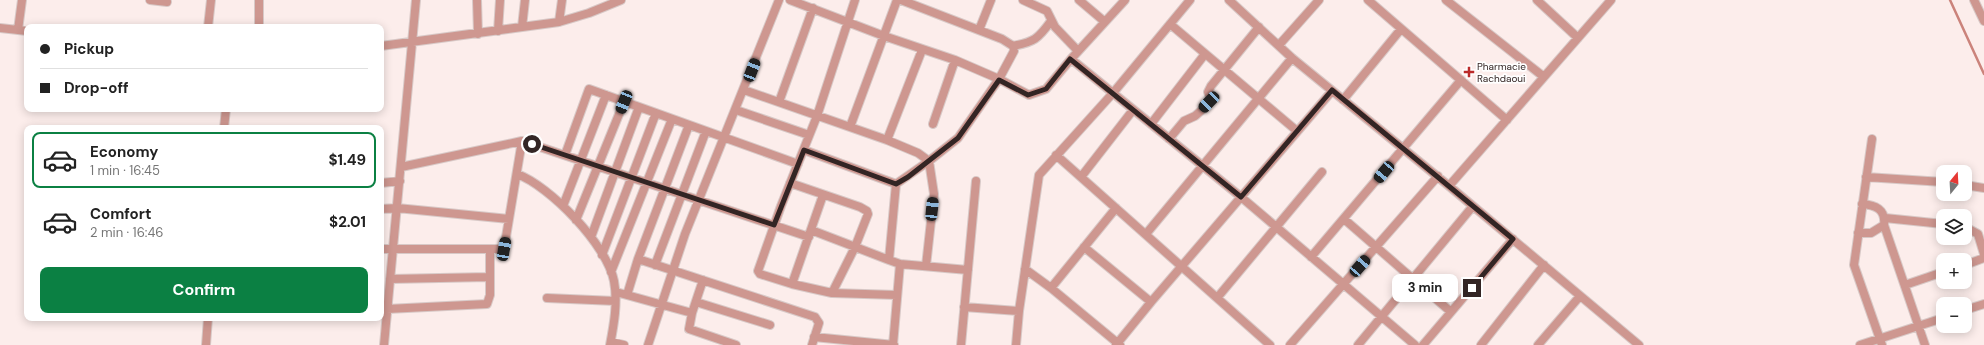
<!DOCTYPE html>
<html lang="en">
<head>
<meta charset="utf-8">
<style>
	:root { --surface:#fff; --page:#f2f2f2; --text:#222; --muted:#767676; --line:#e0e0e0; --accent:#0b8043 }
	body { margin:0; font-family:"DM Sans",sans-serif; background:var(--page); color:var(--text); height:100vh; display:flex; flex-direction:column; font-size:15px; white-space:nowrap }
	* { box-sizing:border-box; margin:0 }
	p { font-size:13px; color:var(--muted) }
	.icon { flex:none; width:22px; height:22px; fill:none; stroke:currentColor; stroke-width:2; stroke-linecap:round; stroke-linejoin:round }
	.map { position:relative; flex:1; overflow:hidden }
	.details { position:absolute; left:24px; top:125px; width:360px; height:196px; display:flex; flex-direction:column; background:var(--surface); border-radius:8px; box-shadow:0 2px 10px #0003 }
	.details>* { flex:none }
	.hud { position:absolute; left:24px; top:24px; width:360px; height:88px; border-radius:8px; box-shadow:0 2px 10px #0003; display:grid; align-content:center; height:88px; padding:0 16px; background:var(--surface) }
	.needle { width:26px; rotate:18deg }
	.controls { position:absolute; left:1936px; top:165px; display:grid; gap:8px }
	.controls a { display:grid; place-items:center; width:36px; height:36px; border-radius:8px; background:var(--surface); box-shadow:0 2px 10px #0003; font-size:20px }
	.end { position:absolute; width:18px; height:18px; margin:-9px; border:5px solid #332524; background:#fff; box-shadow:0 0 0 2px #fff }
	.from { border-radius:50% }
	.bubble { position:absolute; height:28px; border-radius:8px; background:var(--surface); box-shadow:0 2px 10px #0003; font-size:13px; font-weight:700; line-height:28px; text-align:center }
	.car { position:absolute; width:12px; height:24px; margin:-12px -6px; border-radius:5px; box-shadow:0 0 3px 1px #0007; background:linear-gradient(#222 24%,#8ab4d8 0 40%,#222 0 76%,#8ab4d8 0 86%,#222 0) }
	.hud b { display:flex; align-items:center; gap:14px; height:38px; font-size:15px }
	.hud b+b { border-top:1px solid var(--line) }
	.hud i { width:10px; height:10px; background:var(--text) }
	ul { padding:7px 0 0; list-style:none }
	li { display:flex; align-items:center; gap:12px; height:56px; margin:0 8px 6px; padding:0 8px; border:2px solid transparent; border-radius:8px }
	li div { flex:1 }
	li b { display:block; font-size:15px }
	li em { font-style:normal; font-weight:700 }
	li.on { border-color:var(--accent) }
	li>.icon { width:36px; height:36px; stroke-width:1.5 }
	.action { display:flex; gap:8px; margin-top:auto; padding:8px 16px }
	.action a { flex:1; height:46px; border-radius:8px; background:var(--accent); color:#fff; font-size:16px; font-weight:700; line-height:46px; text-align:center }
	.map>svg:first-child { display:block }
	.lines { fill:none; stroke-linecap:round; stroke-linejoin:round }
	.stream { stroke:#cb837b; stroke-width:2.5 }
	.minor-casing { stroke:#d8c9c7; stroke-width:10 }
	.minor { stroke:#ce9790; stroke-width:8 }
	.route { stroke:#332524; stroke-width:5 }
	.poi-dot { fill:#bb2b2a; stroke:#fff; stroke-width:1.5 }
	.labels { text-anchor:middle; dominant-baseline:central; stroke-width:3.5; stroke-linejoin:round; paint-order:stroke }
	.poi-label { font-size:10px; fill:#332524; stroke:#fff; text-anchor:start }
</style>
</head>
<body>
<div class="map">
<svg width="1984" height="345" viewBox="0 0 1984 345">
	<rect width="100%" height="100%" fill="#fcedeb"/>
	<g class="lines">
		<path class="stream" d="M 1950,0 L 1984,74"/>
		<g class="minor-casing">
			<path id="minor" d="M 150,0 L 167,2
				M 259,0 L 259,27
				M 477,0 L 478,34
				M 790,0 L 884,36 L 955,60 L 999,79 L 1029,95 L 1046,89 L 1071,59 L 1125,0
				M 1023,0 L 1047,11 L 1055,27 L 1078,51
				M 1079,0 L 1105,22
				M 1229,0 L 1292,58 L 1449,186 L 1639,345
				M 1368,0 L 1507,120
				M 1446,0 L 1544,77
				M 1537,0 L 1578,38
				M 1974,0 L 1984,21
				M 559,22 L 562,0
				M 1170,24 L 1297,131
				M 208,27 L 211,0
				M 522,27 L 525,0
				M 0,28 L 27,31
				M 18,30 L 22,0
				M 979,30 L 991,0
				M 498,31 L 500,0
				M 1279,45 L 1319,0
				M 381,46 L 559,22 L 589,13 L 621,0
				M 1013,46 C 1034,42 1038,39 1051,21
				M 1071,59 L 1241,197 L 1415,345
				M 744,90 L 887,140 L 918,153 L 929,161 L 958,138 L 999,79 L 1014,51 L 1013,46 L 1002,39 L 901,0
				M 1343,100 L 1401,29
				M 779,102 L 813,8
				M 736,110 L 809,135
				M 933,124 L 955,60
				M 1151,124 L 1205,54
				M 850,127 L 897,0
				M 224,128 L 226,109
				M 1169,139 L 1184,121 L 1195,116 L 1203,109 L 1209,102 L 1210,97 L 1208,92 L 1211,86 L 1259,27
				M 1872,139 L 1854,265 L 1882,345
				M 887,140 L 922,50
				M 804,150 L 896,184
				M 565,155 L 589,89 L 798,164
				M 1056,155 L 1270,345
				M 401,167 L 522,141 L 809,237
				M 517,174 C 550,186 607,245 614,281 C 618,302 614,324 610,345
				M 1081,177 L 1133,110
				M 1866,177 L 1943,182
				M 381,183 L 400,181
				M 790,183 L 860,207 L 867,211 L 868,214 L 855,247 L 832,293 L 897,295
				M 896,184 L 889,260 L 900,264 L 968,270
				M 896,184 L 929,161 L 934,194 L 926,266
				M 1965,185 L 1984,188
				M 1449,186 L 1611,0
				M 563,206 L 606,95
				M 381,209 L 397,208 L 509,219
				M 1885,218 L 1943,224
				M 1344,219 L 1451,312
				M 576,220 L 624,102
				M 1884,225 L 1925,345
				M 1965,227 L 1978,234 L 1984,254
				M 811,230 L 889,260
				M 1858,233 L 1871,233 L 1884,225 C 1886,209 1875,205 1862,204
				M 1146,234 L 1292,58
				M 591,237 L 639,107
				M 1084,247 L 1151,302
				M 381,249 L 504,249 L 522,141
				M 602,255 L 656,113
				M 1311,257 L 1461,80
				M 638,259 L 815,317 L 819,323 L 812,345
				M 655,265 L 706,131
				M 1965,265 L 1984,258
				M 1025,269 L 1051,288 L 1120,345
				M 611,272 L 672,119
				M 390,279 L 489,277
				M 703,280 L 692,313 L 689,329 L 736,345
				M 792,284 L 823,195
				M 1905,285 L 1943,272
				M 1051,288 L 1116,208
				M 616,292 L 692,313
				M 832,293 L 792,284 L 760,274 L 758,271 L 781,206 L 817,116 L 855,0
				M 627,295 L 638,259 L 689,125
				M 547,298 L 615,301
				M 1217,298 L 1322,172
				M 696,302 L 770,325
				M 964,307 L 1019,311
				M 387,309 L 487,304 L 490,295 L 490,249
				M 1965,310 L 1984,304
				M 814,337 L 894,345
				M 611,342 L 624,345
				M 206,345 L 208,318
				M 384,345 L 416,0
				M 648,345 L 685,234 L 779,0
				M 893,345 L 900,264
				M 961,345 L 976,181
				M 1016,345 L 1019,311 L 1039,175 L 1113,93 L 1190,0
				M 1116,345 L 1151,302 L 1332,91
				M 1290,345 L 1438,176
				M 1358,345 L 1473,206
				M 1423,345 L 1513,239
				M 1481,345 L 1544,265
				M 1538,345 L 1580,296
				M 1860,345 L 1943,318"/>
		</g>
		<use href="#minor" class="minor"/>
	</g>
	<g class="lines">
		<path class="route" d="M 532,144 L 774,225 L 804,150 L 896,184 L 908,177 L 958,138 L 999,80 L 1028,95 L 1046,89 L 1070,59 L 1241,197 L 1332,90 L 1513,239 L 1472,288"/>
	</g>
	<path class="poi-dot" d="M1467 66h4v4h4v4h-4v4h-4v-4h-4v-4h4z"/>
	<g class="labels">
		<g class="poi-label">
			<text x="1477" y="66">Pharmacie<tspan x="1477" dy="12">Rachdaoui</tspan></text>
		</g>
	</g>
</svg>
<div class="controls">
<a><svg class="needle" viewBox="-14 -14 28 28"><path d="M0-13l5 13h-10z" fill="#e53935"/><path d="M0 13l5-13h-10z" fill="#767676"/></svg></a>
<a><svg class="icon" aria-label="layers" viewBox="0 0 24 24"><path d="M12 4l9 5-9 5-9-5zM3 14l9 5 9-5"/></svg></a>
<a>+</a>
<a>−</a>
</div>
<i class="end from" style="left:532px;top:144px"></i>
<i class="end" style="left:1472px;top:288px"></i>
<div class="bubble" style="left:1392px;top:274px;width:66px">3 min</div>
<i class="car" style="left:752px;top:70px;rotate:21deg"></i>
<i class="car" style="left:624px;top:102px;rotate:202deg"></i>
<i class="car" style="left:1209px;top:102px;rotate:224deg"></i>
<i class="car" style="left:1384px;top:172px;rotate:220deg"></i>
<i class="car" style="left:932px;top:209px;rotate:6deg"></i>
<i class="car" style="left:504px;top:249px;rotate:10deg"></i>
<i class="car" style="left:1360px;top:266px;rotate:41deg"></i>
<div class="hud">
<b><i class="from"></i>Pickup</b>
<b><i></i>Drop-off</b>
</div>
<section class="details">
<ul>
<li class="on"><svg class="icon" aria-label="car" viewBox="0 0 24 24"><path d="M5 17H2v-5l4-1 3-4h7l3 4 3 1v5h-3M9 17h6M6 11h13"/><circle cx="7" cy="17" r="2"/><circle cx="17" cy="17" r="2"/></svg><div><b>Economy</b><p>1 min · 16:45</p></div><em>$1.49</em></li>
<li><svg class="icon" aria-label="car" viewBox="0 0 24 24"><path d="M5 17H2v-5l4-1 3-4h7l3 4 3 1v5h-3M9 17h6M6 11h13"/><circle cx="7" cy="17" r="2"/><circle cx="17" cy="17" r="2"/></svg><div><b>Comfort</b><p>2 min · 16:46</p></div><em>$2.01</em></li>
</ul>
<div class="action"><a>Confirm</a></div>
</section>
</div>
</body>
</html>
